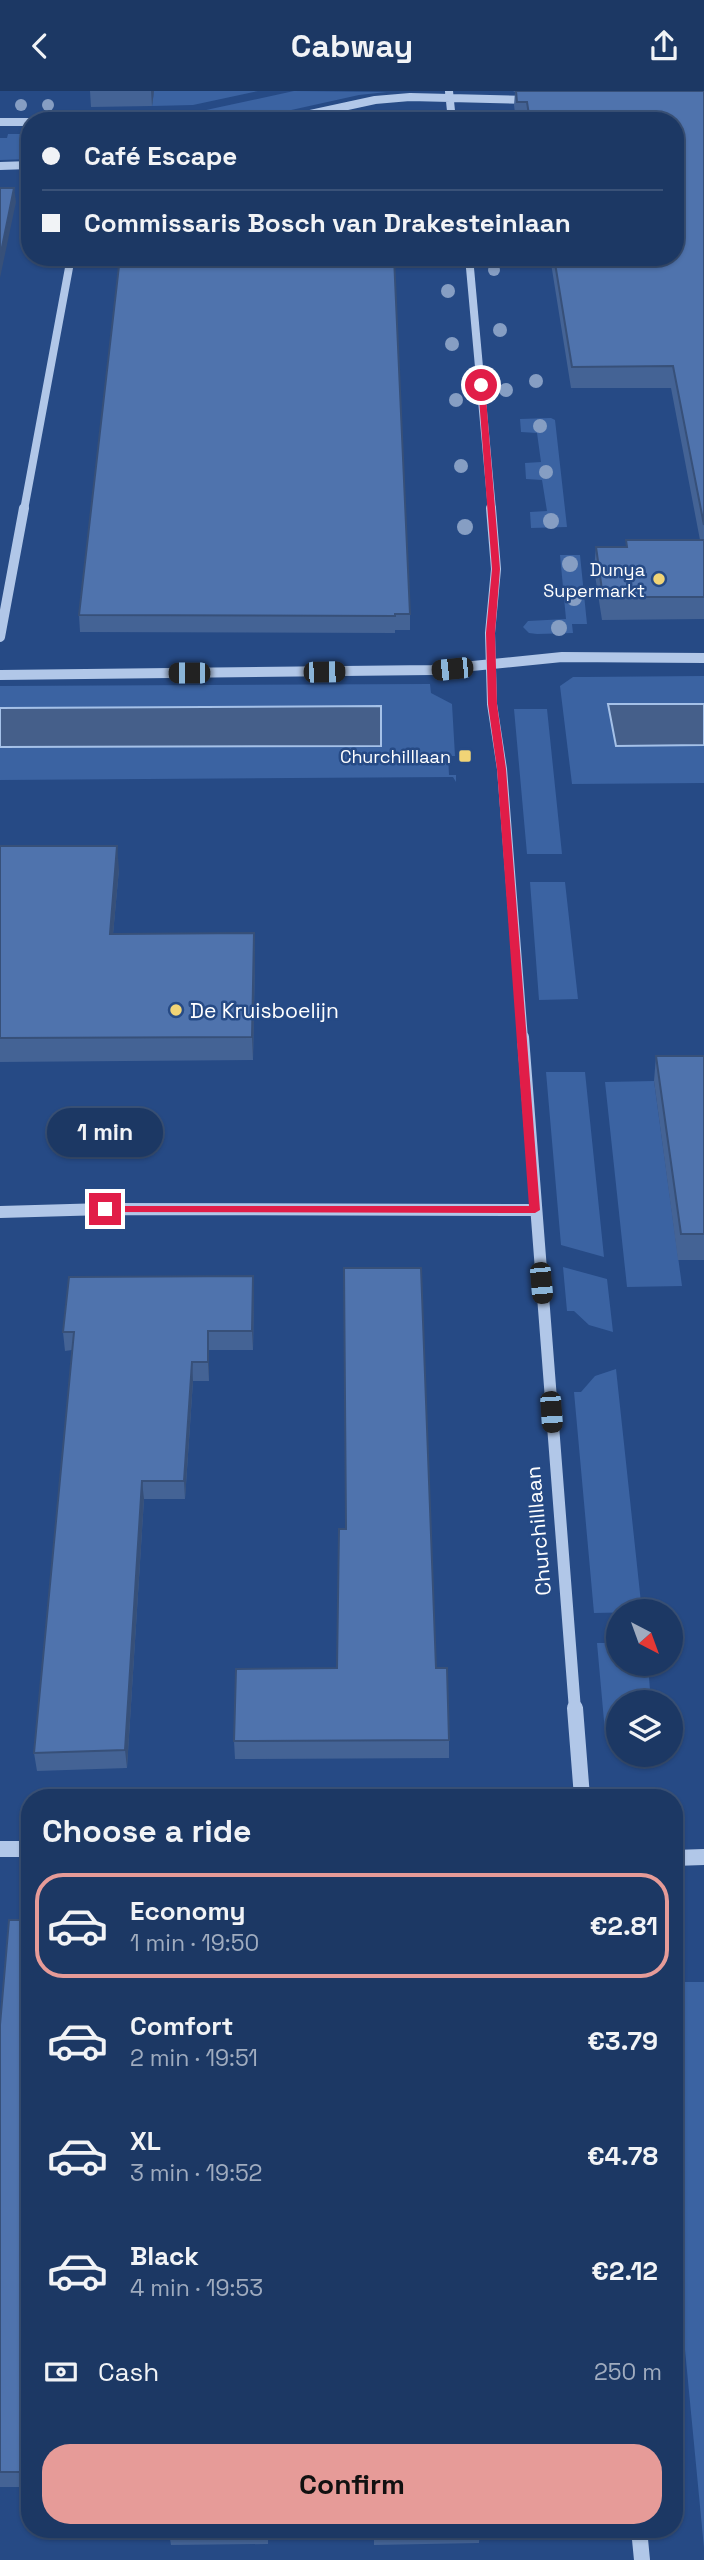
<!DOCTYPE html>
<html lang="en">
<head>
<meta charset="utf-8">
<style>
	:root { --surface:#1c3864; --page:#29436d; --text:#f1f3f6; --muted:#a0acbf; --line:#3a5278; --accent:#e69b98 }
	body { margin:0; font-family:"Space Grotesk",sans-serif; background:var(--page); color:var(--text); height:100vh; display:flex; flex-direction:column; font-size:26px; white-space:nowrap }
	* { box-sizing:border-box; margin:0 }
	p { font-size:23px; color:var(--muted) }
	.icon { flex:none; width:38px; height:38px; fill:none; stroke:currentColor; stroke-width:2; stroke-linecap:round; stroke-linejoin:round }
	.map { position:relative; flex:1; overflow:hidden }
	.side { position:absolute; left:21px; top:1698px; width:662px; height:749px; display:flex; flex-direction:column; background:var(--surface); border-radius:28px; box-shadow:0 2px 5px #0004,0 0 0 2px var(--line) }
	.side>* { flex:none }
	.hud { position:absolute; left:21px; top:21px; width:663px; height:154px; border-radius:28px; box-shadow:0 2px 5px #0004,0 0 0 2px var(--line); display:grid; align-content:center; height:154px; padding:0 21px; background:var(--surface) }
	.needle { width:46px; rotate:139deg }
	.fabs { position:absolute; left:606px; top:1508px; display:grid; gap:14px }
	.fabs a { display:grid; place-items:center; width:77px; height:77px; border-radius:50%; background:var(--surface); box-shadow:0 2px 5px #0004,0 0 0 2px var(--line); font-size:35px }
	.end { position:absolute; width:32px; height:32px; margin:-16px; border:9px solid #e11d48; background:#fff; box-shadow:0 0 0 4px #fff }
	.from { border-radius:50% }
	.bubble { position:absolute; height:49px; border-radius:24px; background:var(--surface); box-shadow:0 2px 5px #0004,0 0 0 2px var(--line); font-size:23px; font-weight:800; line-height:49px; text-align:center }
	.car { position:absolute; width:21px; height:42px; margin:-21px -10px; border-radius:9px; box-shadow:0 0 5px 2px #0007; background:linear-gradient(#222 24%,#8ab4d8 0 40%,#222 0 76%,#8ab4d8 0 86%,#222 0) }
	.hud b { display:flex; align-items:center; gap:24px; height:66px; font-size:26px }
	.hud b+b { border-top:2px solid var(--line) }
	.hud i { width:18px; height:18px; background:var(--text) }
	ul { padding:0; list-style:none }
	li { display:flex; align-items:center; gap:21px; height:105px; margin:0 14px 10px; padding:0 7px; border:4px solid transparent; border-radius:28px }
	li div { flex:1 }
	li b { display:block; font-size:26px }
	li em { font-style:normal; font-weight:800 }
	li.selected { border-color:var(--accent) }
	li>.icon { width:63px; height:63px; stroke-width:1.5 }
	h2 { padding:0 21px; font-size:32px; line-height:84px }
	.pay { display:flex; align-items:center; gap:18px; height:77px; padding:0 21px; font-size:26px }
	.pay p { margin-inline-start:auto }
	.cta { display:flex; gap:14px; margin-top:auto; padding:14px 21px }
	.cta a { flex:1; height:80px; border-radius:28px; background:var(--accent); color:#111; font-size:28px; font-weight:800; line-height:80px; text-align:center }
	header { display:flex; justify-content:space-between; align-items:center; height:91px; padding:0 21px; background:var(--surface); font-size:32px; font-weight:800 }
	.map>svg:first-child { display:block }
	.green { fill:#3b63a2 }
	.water { fill:#455f8a; stroke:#a5c1e8; stroke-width:2 }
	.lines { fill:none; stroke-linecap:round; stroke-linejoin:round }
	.minor-far3 { stroke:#b1c7e8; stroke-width:8 }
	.minor-far2 { stroke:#b1c7e8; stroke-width:10 }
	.minor-far1 { stroke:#b1c7e8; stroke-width:12 }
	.minor { stroke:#b1c7e8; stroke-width:16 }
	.tree { fill:#869ec3 }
	.wall { fill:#446395 }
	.shaded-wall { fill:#375079 }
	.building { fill:#4f73ad; stroke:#375079; stroke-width:2 }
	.route { fill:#e11d48 }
	.poi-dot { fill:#f1d476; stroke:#264a85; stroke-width:2.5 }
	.labels { text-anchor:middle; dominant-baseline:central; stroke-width:5; stroke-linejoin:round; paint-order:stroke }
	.far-poi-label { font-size:18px; fill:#fff; stroke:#264a85; text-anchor:end }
	.poi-label { font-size:21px; fill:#fff; stroke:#264a85; text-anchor:start }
	.street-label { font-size:21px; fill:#fff; stroke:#264a85 }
</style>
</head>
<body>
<header><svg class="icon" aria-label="back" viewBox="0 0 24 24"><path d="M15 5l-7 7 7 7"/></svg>Cabway<svg class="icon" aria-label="share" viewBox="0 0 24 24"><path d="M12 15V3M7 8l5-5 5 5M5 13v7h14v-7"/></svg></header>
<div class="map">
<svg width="704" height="2469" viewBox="0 0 704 2469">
	<rect width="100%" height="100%" fill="#264a85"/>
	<path class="green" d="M 154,0 L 258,0 L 193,14 L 152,15 Z
		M 294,0 L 387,1 L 359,4 L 242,30 L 155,30 Z
		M 8,43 L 30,43 L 30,68 L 0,69 L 0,47 L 7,47 Z
		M 551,327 L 555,329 L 567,436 L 531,437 L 530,421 L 547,420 L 542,389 L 526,388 L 525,372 L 541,371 L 537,342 L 521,341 L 520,328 Z
		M 560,464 L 580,464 L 587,533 L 572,533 L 573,542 L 537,543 L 529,542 L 523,536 L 528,530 L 566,528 Z
		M 704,585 L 704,613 L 609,613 L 617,655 L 704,654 L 704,692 L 572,693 L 560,595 L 573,586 L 583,586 Z
		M 430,593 L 431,602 L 452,613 L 455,665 L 448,665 L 449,684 L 456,684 L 456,691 L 453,686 L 0,689 L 0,656 L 381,655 L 381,615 L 0,617 L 0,595 Z
		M 514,618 L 547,618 L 562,763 L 527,763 Z
		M 530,791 L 565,791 L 578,908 L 539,909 Z
		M 546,981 L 585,981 L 604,1166 L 561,1154 Z
		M 654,990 L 682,1195 L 627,1196 L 605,991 Z
		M 563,1176 L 607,1188 L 613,1241 L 589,1234 L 574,1220 L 567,1220 Z
		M 616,1278 L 642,1521 L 594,1522 L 574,1301 L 581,1301 L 595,1285 Z
		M 597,1552 L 618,1552 L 618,1573 L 648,1573 L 651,1612 L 618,1612 L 618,1641 L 605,1641 Z
		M 674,1891 L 704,1891 L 704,2457 L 674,2144 Z"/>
	<path class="water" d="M 608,613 L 704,613 L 704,654 L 616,655 Z
		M 381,615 L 381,655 L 0,656 L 0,617 Z"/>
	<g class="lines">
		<path class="minor-far3" d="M 449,0 L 452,30
			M 278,30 L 375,9 L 410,6 L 529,9
			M 0,31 L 30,31
			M 0,75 L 30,74
			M 469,166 L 492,419
			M 24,419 L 71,166"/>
		<path class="minor-far2" d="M 491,417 L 496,478 L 490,542 L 492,613 L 502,678 L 523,948
			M 0,546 L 24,417
			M 0,584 L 432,579 L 562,566 L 704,567"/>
		<path class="minor-far1" d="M 523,946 L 575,1619
			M 0,1121 L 105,1118 L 535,1119"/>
		<path class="minor" d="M 575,1617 L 582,1706
			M 0,1758 L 30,1758
			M 674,1767 L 704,1766
			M 639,2438 L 642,2469"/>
	</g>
	<g class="tree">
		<circle cx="21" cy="14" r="6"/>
		<circle cx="48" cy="14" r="6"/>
		<circle cx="494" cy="179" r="6"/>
		<circle cx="448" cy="200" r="7"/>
		<circle cx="500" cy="239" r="7"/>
		<circle cx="452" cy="253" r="7"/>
		<circle cx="536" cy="290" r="7"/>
		<circle cx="506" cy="299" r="7"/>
		<circle cx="456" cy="309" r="7"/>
		<circle cx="540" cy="335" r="7"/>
		<circle cx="461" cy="375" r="7"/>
		<circle cx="546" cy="381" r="7"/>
		<circle cx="551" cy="430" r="8"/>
		<circle cx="465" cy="436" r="8"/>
		<circle cx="570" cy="473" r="8"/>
		<circle cx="574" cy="507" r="8"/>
		<circle cx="559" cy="537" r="8"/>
	</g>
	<path class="wall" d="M 90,0 L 154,0 L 152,15 L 91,16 Z
		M 513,0 L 704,0 L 704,528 L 602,529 L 594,478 L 596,456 L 626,456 L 626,449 L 700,449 L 671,297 L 571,297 L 550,166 L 676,166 L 676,30 L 516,30 L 514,14 L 515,1 Z
		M 410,523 L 410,539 L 395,539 L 395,542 L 80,541 L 79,524 Z
		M 0,755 L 119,778 L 113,843 L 254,842 L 255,866 L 253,969 L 0,971 Z
		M 656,965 L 704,965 L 704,1169 L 678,1169 L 654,990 Z
		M 254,1203 L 253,1259 L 209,1259 L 209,1290 L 193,1290 L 185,1408 L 144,1408 L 127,1677 L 37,1680 L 34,1662 L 72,1259 L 65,1260 L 63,1241 Z
		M 436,1577 L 449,1649 L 449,1667 L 235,1668 L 234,1650 Z
		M 30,1829 L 30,2396 L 0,2396 L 0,1934 Z
		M 268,2438 L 268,2453 L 171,2454 L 169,2442 Z
		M 374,2438 L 480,2438 L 479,2452 L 374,2454 Z"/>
	<path class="shaded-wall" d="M 151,0 L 154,0 L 152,15 Z
		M 14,97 L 16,111 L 0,187 L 0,166 Z
		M 117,755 L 119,778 L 111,866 L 110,843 Z
		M 254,842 L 255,866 L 253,969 L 252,946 Z
		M 253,1185 L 254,1203 L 253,1259 L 252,1240 Z
		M 208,1240 L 209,1259 L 209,1290 L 208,1271 Z
		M 192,1271 L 193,1290 L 185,1408 L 184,1390 Z
		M 142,1390 L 144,1408 L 127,1677 L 125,1659 Z"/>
	<path class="building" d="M 516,0 L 704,0 L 704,434 L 673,275 L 572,276 L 554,166 L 676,166 L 676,30 L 530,30 L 527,11 L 517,11 Z
		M 329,28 L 388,28 L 388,30 L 329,30 Z
		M 0,97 L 14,97 L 0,166 Z
		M 120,166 L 394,166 L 410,523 L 395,523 L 395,525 L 79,524 Z
		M 626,449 L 704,449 L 704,506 L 603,506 L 596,456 L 627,456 Z
		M 0,755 L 117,755 L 110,843 L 254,842 L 252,946 L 0,947 Z
		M 656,965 L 704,965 L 704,1143 L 681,1143 Z
		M 344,1177 L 421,1177 L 436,1577 L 447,1577 L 449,1649 L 234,1650 L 236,1578 L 337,1577 L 339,1438 L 346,1438 Z
		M 253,1185 L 252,1240 L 208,1240 L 208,1271 L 192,1271 L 184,1390 L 142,1390 L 125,1659 L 34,1662 L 74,1241 L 63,1241 L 69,1186 Z
		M 9,1829 L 30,1829 L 30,2381 L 0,2381 L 0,1934 Z
		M 170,2438 L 268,2438 L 268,2441 L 169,2442 Z
		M 374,2438 L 480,2438 L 481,2440 L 374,2442 Z"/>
	<path class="route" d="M 481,292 L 485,294 L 500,478 L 495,542 L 497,613 L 506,678 L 540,1119 L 535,1122 L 101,1121 L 100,1118 L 105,1115 L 529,1115 L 497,678 L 488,613 L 486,542 L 492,478 L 478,294 Z"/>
	<g class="poi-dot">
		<circle cx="659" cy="488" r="7"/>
		<rect x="458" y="658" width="14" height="14" rx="3.5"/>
		<circle cx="176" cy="919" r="7"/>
	</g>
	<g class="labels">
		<g class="far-poi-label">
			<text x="645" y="478">Dunya<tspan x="645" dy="21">Supermarkt</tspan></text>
			<text x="451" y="665">Churchilllaan</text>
		</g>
		<g class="poi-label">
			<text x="190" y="919">De Kruisboelijn</text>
		</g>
		<g class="street-label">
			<text transform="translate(538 1440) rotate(-95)">Churchilllaan</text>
		</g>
	</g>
</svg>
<div class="fabs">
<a><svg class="needle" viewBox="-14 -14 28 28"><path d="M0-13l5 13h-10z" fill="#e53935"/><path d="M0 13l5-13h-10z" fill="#a0acbf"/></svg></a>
<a><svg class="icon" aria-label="layers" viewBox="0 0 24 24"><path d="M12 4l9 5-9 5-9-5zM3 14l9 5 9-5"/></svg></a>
</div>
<i class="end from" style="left:481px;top:294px"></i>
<i class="end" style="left:105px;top:1118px"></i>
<div class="bubble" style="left:47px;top:1017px;width:116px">1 min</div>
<i class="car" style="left:452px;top:578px;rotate:264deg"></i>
<i class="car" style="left:324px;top:581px;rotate:89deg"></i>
<i class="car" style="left:189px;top:582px;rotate:270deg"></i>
<i class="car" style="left:541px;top:1192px;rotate:175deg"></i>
<i class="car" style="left:551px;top:1321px;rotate:176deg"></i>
<div class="hud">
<b><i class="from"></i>Café Escape</b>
<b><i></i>Commissaris Bosch van Drakesteinlaan</b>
</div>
<section class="side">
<h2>Choose a ride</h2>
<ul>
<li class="selected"><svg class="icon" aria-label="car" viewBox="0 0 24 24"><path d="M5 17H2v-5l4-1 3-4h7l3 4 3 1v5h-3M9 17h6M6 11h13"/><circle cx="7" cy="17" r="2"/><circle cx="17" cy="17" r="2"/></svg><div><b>Economy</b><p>1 min · 19:50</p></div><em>€2.81</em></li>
<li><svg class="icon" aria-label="car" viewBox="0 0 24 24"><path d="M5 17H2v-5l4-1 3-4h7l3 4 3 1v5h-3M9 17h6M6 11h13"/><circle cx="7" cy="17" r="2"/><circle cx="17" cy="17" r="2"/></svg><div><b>Comfort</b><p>2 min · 19:51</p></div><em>€3.79</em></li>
<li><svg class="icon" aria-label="car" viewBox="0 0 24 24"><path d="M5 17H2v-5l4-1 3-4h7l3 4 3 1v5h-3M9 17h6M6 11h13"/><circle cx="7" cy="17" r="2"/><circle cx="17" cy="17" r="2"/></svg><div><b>XL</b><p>3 min · 19:52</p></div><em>€4.78</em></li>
<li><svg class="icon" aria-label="car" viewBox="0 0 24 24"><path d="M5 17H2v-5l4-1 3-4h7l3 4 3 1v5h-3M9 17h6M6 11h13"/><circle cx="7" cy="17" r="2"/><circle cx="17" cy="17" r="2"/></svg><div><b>Black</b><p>4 min · 19:53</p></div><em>€2.12</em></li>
</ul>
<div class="pay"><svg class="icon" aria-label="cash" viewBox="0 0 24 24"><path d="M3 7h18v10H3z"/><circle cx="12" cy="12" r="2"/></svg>Cash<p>250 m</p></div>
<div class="cta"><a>Confirm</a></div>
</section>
</div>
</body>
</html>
